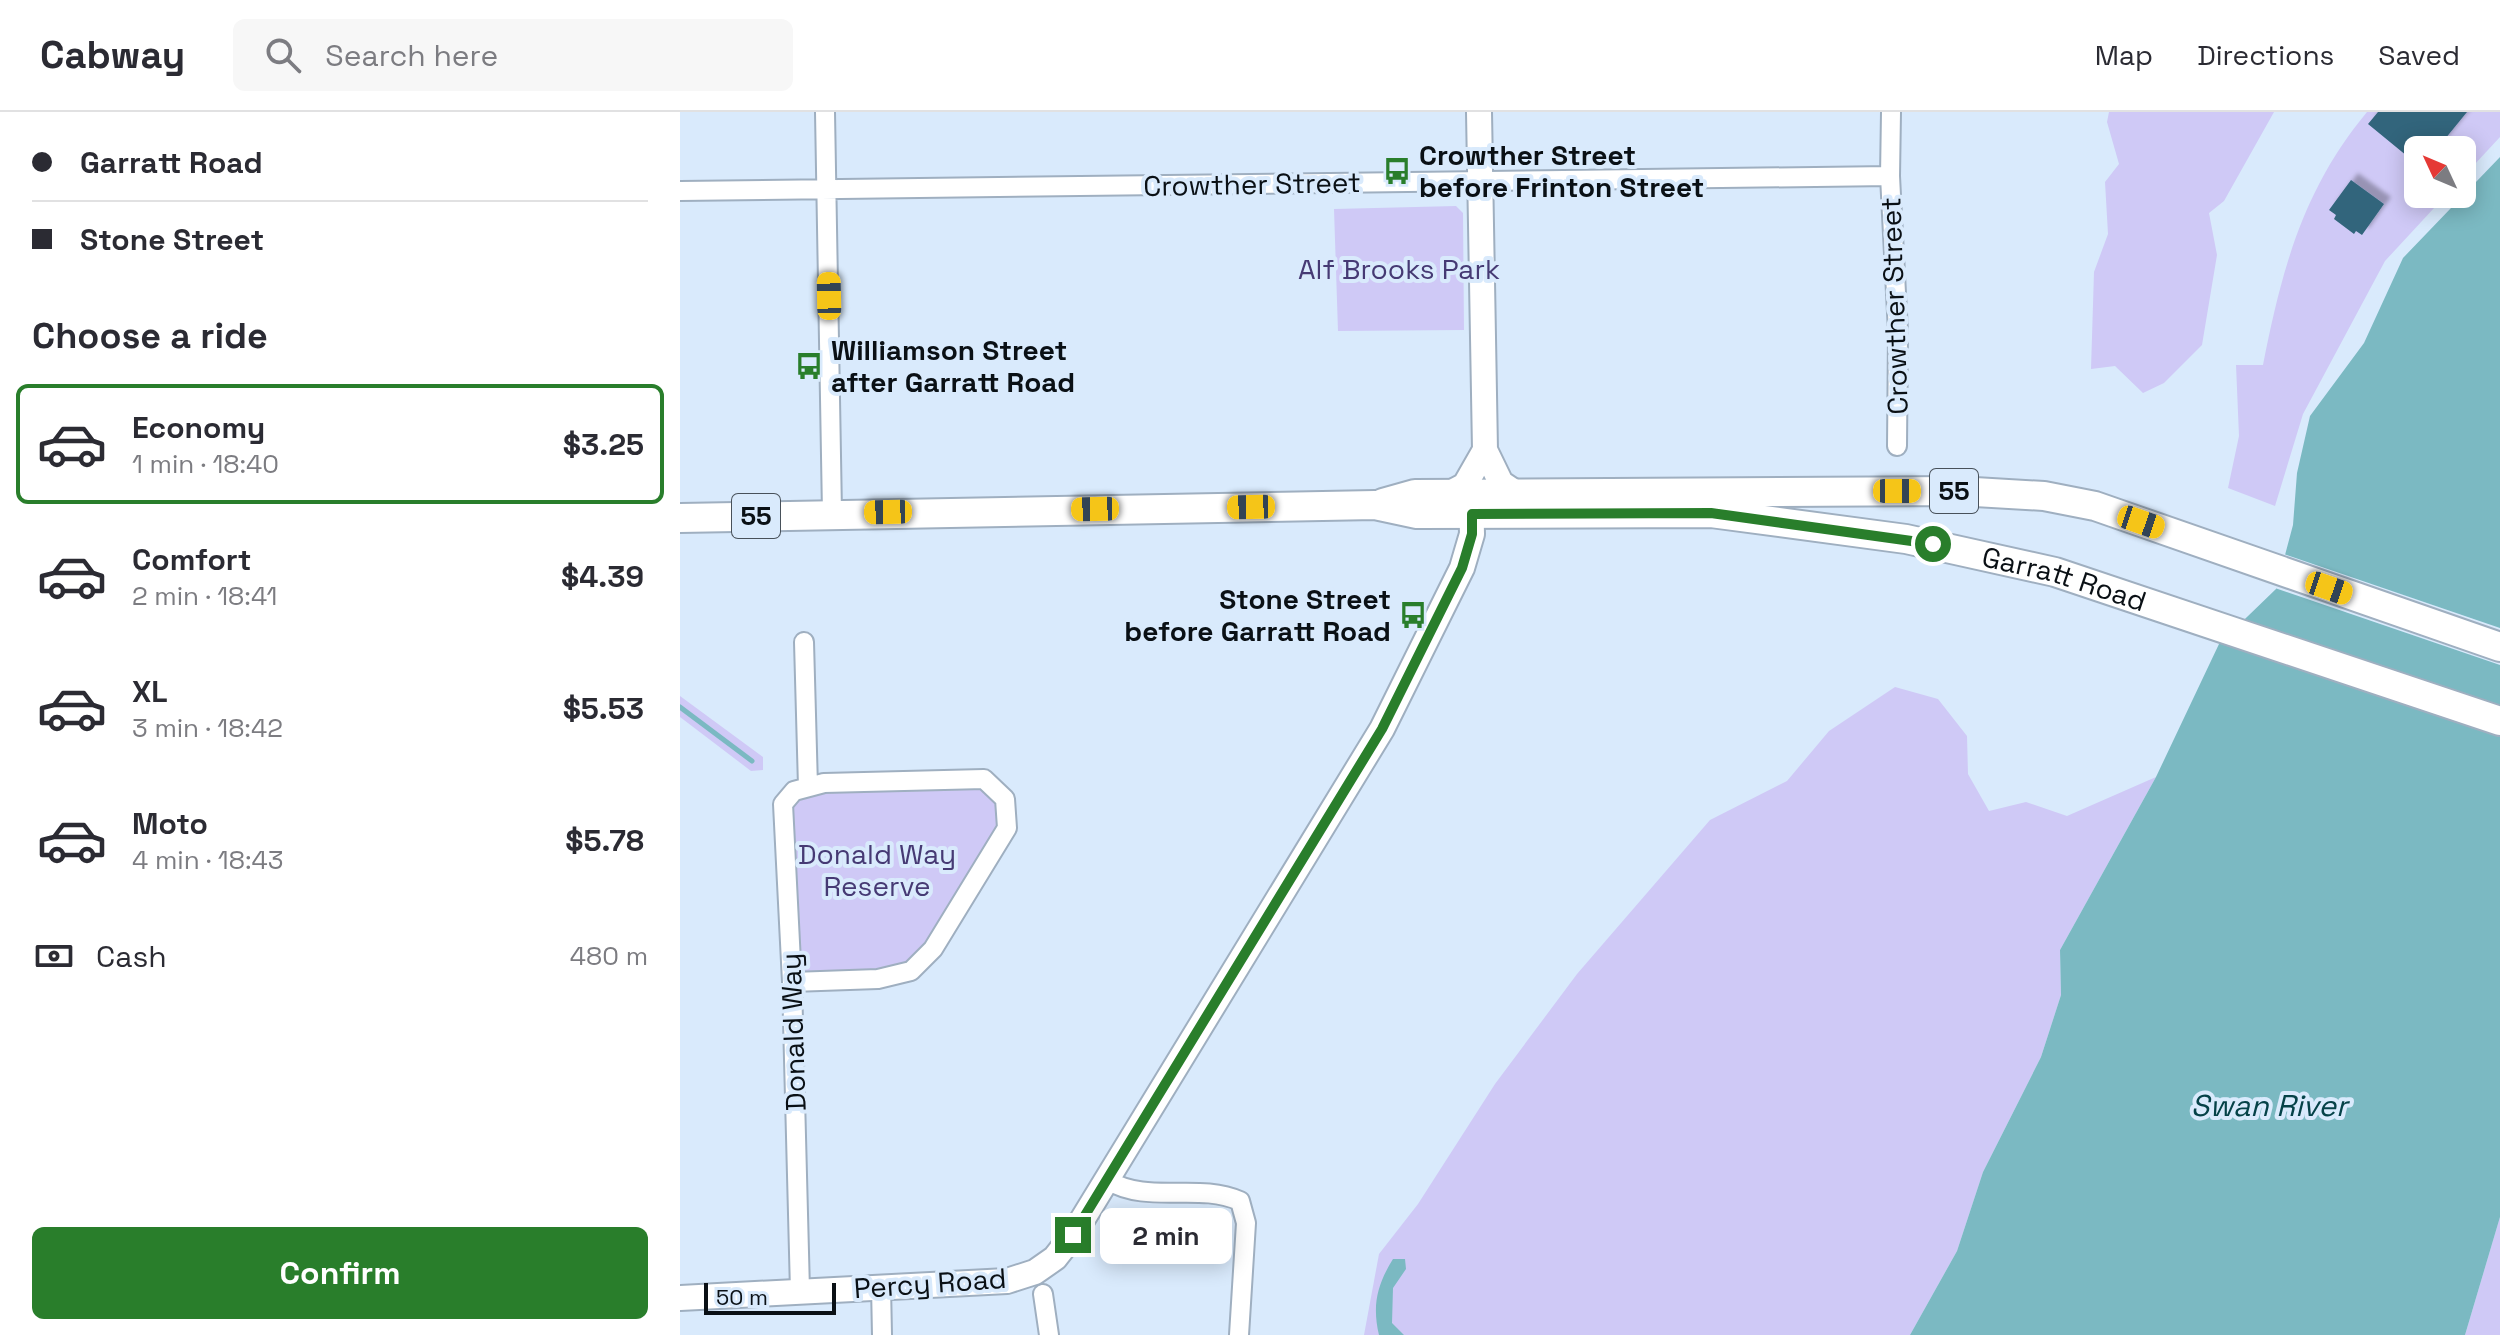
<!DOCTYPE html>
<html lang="en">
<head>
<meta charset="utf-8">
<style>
	:root { --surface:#fff; --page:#f7f7f7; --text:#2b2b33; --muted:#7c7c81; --line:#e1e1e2; --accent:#297e2b }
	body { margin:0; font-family:"Space Grotesk",sans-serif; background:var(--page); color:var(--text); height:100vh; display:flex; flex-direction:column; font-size:30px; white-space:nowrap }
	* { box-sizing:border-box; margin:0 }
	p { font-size:26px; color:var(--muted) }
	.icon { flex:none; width:44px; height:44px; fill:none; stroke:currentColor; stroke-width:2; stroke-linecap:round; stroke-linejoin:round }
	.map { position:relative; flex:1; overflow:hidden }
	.side { display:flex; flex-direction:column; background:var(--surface); width:680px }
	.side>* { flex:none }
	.hud { display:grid; align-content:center; height:176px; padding:0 32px; background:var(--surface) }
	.needle { width:52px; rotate:314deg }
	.tools { position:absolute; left:1724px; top:24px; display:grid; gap:16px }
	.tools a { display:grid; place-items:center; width:72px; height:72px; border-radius:12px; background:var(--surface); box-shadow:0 4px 20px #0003; font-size:40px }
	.scale { position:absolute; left:24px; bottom:20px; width:132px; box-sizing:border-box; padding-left:8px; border:4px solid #0a1015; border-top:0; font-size:22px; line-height:28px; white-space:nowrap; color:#0a1015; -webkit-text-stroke:6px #d9eafc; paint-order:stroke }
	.end { position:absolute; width:36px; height:36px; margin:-18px; border:10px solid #297e2b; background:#fff; box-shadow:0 0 0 4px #fff }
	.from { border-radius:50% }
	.bubble { position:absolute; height:56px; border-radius:12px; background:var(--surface); box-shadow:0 4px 20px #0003; font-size:26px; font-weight:700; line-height:56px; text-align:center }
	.car { position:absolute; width:24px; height:48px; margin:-24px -12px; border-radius:10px; box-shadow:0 0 6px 2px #0007; background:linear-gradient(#f5c518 24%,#345 0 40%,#f5c518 0 76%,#345 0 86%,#f5c518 0) }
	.hud b { display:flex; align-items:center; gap:28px; height:76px; font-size:30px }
	.hud b+b { border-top:2px solid var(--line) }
	.hud i { width:20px; height:20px; background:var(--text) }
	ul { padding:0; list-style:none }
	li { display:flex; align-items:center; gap:24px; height:120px; margin:0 16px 12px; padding:0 16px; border:4px solid transparent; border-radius:12px }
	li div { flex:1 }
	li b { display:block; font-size:30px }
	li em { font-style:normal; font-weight:700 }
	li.on { border-color:var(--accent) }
	li>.icon { width:72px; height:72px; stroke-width:1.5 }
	h2 { padding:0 32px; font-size:36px; line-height:96px }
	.pay { display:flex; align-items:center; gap:20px; height:88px; padding:0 32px; font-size:30px }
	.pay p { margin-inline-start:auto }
	.cta { display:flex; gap:16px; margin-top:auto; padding:16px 32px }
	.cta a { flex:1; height:92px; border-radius:12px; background:var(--accent); color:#fff; font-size:32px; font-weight:700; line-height:92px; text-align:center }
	header { display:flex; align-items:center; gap:48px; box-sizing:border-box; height:112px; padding:0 40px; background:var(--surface); border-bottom:2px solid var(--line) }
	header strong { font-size:38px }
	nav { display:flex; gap:44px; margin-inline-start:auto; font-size:28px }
	.search { width:560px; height:72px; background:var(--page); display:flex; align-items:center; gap:20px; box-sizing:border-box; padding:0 28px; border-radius:12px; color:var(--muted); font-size:30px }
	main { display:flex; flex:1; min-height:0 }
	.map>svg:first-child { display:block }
	.green { fill:#cfc9f6 }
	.water { fill:#7bb9c2 }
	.pier { fill:#d9eafc }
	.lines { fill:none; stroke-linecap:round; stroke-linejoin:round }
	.stream { stroke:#7bb9c2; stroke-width:5 }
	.building { fill:#32657b; filter:url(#shadow) }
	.street-casing { stroke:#9fafc0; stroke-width:22 }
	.secondary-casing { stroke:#9fafc0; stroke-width:28 }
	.primary-casing { stroke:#9fafc0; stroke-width:32 }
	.street { stroke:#fff; stroke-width:18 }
	.secondary { stroke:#fff; stroke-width:24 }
	.primary { stroke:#fff; stroke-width:28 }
	.route { stroke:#297e2b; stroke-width:10 }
	.labels { text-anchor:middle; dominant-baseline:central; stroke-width:8; stroke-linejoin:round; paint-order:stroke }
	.shield { fill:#d9eafc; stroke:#48515a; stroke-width:2 }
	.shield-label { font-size:26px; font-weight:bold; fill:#0a1015 }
	.poi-label { font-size:28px; font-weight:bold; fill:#0a1015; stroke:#d9eafc; text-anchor:start }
	.street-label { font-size:28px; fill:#0a1015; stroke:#d9eafc }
	.park-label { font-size:28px; fill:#463a74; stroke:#d9eafc }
	.water-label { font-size:30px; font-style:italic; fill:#054248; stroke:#d9eafc }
</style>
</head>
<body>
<header>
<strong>Cabway</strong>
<div class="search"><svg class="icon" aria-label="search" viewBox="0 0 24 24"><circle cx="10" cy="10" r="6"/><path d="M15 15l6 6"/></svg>Search here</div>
<nav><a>Map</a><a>Directions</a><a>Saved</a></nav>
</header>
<main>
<section class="side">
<div class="hud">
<b><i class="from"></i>Garratt Road</b>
<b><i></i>Stone Street</b>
</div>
<h2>Choose a ride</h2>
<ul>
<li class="on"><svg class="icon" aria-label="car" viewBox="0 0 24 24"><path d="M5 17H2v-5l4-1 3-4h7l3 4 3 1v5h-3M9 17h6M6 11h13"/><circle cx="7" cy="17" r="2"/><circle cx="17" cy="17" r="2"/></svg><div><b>Economy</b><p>1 min · 18:40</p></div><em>$3.25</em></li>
<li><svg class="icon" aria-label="car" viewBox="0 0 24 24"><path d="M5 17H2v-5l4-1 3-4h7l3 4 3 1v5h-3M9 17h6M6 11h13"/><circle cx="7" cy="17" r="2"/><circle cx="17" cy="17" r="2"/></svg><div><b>Comfort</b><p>2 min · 18:41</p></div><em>$4.39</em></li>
<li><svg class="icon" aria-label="car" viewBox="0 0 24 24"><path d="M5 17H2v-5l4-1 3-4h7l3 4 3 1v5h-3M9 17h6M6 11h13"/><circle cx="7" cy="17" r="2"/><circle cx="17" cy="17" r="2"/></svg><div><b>XL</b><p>3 min · 18:42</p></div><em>$5.53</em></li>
<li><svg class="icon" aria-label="car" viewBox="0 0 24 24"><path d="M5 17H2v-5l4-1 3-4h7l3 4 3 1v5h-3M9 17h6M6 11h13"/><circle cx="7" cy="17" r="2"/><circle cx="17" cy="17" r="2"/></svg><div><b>Moto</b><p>4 min · 18:43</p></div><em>$5.78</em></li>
</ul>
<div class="pay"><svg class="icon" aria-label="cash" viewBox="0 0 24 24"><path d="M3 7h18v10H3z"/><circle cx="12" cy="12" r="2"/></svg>Cash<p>480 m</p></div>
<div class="cta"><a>Confirm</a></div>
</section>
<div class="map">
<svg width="1820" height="1223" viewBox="0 0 1820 1223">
	<defs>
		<filter id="shadow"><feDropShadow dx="7" dy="-7" stdDeviation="2" flood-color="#0004"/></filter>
	</defs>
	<rect width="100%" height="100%" fill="#d9eafc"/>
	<path class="green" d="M 1429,0 L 1594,0 L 1544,89 L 1529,101 L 1537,143 L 1522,233 L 1484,271 L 1463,281 L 1435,254 L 1411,257 L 1414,160 L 1428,122 L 1425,70 L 1439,52 L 1427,10 Z
		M 1687,0 L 1820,0 L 1820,25 L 1782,66 L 1782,38 L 1738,38 L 1738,82 L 1767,82 L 1705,149 L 1623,302 L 1595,394 L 1548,376 L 1559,324 L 1556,253 L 1583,253 C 1602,157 1623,77 1687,0 Z
		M 776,94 L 783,101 L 784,218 L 658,219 L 654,97 Z
		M 1215,575 L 1258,587 L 1287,624 L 1288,662 L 1309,699 L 1346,690 L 1387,704 L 1476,665 L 1380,838 L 1381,883 L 1361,945 L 1303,1060 L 1277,1139 L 1230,1223 L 684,1223 L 699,1142 L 738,1092 L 815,972 L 897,862 L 1030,708 L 1107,669 L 1149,619 Z
		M 0,584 L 83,645 L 83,658 L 71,659 L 0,605 Z
		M 304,667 L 327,716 L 253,837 L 198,867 L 116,876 L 103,692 L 114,679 Z
		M 1820,1105 L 1820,1223 L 1785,1223 Z"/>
	<path class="water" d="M 1820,45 L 1820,1105 L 1785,1223 L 1230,1223 L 1277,1139 L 1303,1060 L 1361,945 L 1381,883 L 1380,838 L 1476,665 L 1539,532 L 1596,477 L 1613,413 L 1617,361 L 1630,304 L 1684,231 L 1723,146 Z
		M 713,1147 L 725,1147 L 726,1157 L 713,1176 L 712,1211 L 724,1223 L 699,1223 C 692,1193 697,1173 713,1147 Z"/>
	<path class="pier" d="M 1601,441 L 1820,516 L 1820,553 L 1592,475 Z"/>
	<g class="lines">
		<path class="stream" d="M 0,595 L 72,649"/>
	</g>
	<path class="building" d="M 1698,0 L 1787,0 L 1756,38 L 1738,38 L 1738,53 L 1688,12 Z
		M 1671,68 L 1704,92 L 1682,123 L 1676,119 L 1674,122 L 1654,107 L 1656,103 L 1649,98 Z"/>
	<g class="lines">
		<g class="street-casing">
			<path id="street" d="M 145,0 L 152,401
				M 1210,64 L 1211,0
				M 0,79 L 1210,64 L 1218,220 L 1217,334
				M 124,530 L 128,675
				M 112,870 L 198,867 L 231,859 L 253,837 L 327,716 L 325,687 L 304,667 L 144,671 L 114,679 L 103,692 L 112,870 L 120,1179
				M 427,1068 C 469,1093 517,1070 560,1089 L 566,1111 L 559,1223
				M 201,1174 L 202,1223
				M 363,1182 L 369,1223"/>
		</g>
		<g class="secondary-casing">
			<path id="secondary" d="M 799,0 L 805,338 L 821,371 L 836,381
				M 768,382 L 785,373 L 805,338
				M 0,1186 L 327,1169 L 355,1160 L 375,1146 L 393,1123 L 702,617 L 782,456 L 792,422 L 791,383"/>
		</g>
		<g class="primary-casing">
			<g id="primary">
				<path d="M 703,391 L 735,382 L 1278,379 L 1364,384 L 1415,394 L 1820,535"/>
				<path id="s1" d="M 0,406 L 695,393 L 737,402 L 1031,401 L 1226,427 L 1375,460 L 1820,609"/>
			</g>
		</g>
		<use href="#street" class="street"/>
		<use href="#secondary" class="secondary"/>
		<use href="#primary" class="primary"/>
	</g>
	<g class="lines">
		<path class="route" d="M 393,1123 L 702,617 L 782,456 L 792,422 L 792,402 L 1031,401 L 1253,432"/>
	</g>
	<defs>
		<g id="bus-bare" transform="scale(2.16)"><path d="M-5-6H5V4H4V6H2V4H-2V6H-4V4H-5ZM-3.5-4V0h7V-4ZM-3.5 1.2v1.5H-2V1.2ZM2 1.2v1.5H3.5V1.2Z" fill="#297e2b" stroke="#d9eafc" stroke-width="2.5" paint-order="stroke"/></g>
	</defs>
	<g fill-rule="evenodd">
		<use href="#bus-bare" x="717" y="59"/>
		<use href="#bus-bare" x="129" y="254"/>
		<use href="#bus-bare" x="733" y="503"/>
	</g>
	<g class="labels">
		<g class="shield">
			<rect x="1250" y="357" width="48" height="44" rx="6"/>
			<rect x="52" y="382" width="48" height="44" rx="6"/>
		</g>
		<g class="shield-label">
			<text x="1274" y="379">55</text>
			<text x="76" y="404">55</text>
		</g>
		<g class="poi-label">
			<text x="739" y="43">Crowther Street<tspan x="739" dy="32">before Frinton Street</tspan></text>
			<text x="151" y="238">Williamson Street<tspan x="151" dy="32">after Garratt Road</tspan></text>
			<text x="711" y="487" text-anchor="end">Stone Street<tspan x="711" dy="32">before Garratt Road</tspan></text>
		</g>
		<g class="street-label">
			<text transform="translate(572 72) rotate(-1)">Crowther Street</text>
			<text transform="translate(1214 194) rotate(-92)">Crowther Street</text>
			<text stroke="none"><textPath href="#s1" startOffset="1392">Garratt Road</textPath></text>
			<text transform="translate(113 920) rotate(-92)">Donald Way</text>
			<text transform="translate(250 1171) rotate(-4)">Percy Road</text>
		</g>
		<g class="park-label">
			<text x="719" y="157">Alf Brooks Park</text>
			<text x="197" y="742">Donald Way<tspan x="197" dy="32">Reserve</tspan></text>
		</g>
		<g class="water-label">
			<text x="1589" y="993">Swan River</text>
		</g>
	</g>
</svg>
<div class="tools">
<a><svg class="needle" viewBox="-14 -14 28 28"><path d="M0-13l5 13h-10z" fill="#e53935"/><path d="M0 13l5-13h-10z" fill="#7c7c81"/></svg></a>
</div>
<div class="scale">50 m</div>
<i class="end from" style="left:1253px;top:432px"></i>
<i class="end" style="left:393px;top:1123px"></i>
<div class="bubble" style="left:420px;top:1096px;width:132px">2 min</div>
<i class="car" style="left:149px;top:184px;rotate:359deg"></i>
<i class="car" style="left:1217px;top:379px;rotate:90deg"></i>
<i class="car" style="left:571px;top:395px;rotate:269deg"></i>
<i class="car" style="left:415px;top:397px;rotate:269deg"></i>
<i class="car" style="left:208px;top:400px;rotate:269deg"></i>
<i class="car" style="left:1461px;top:410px;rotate:109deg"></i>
<i class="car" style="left:1649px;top:476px;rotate:109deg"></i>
</div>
</main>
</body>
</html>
